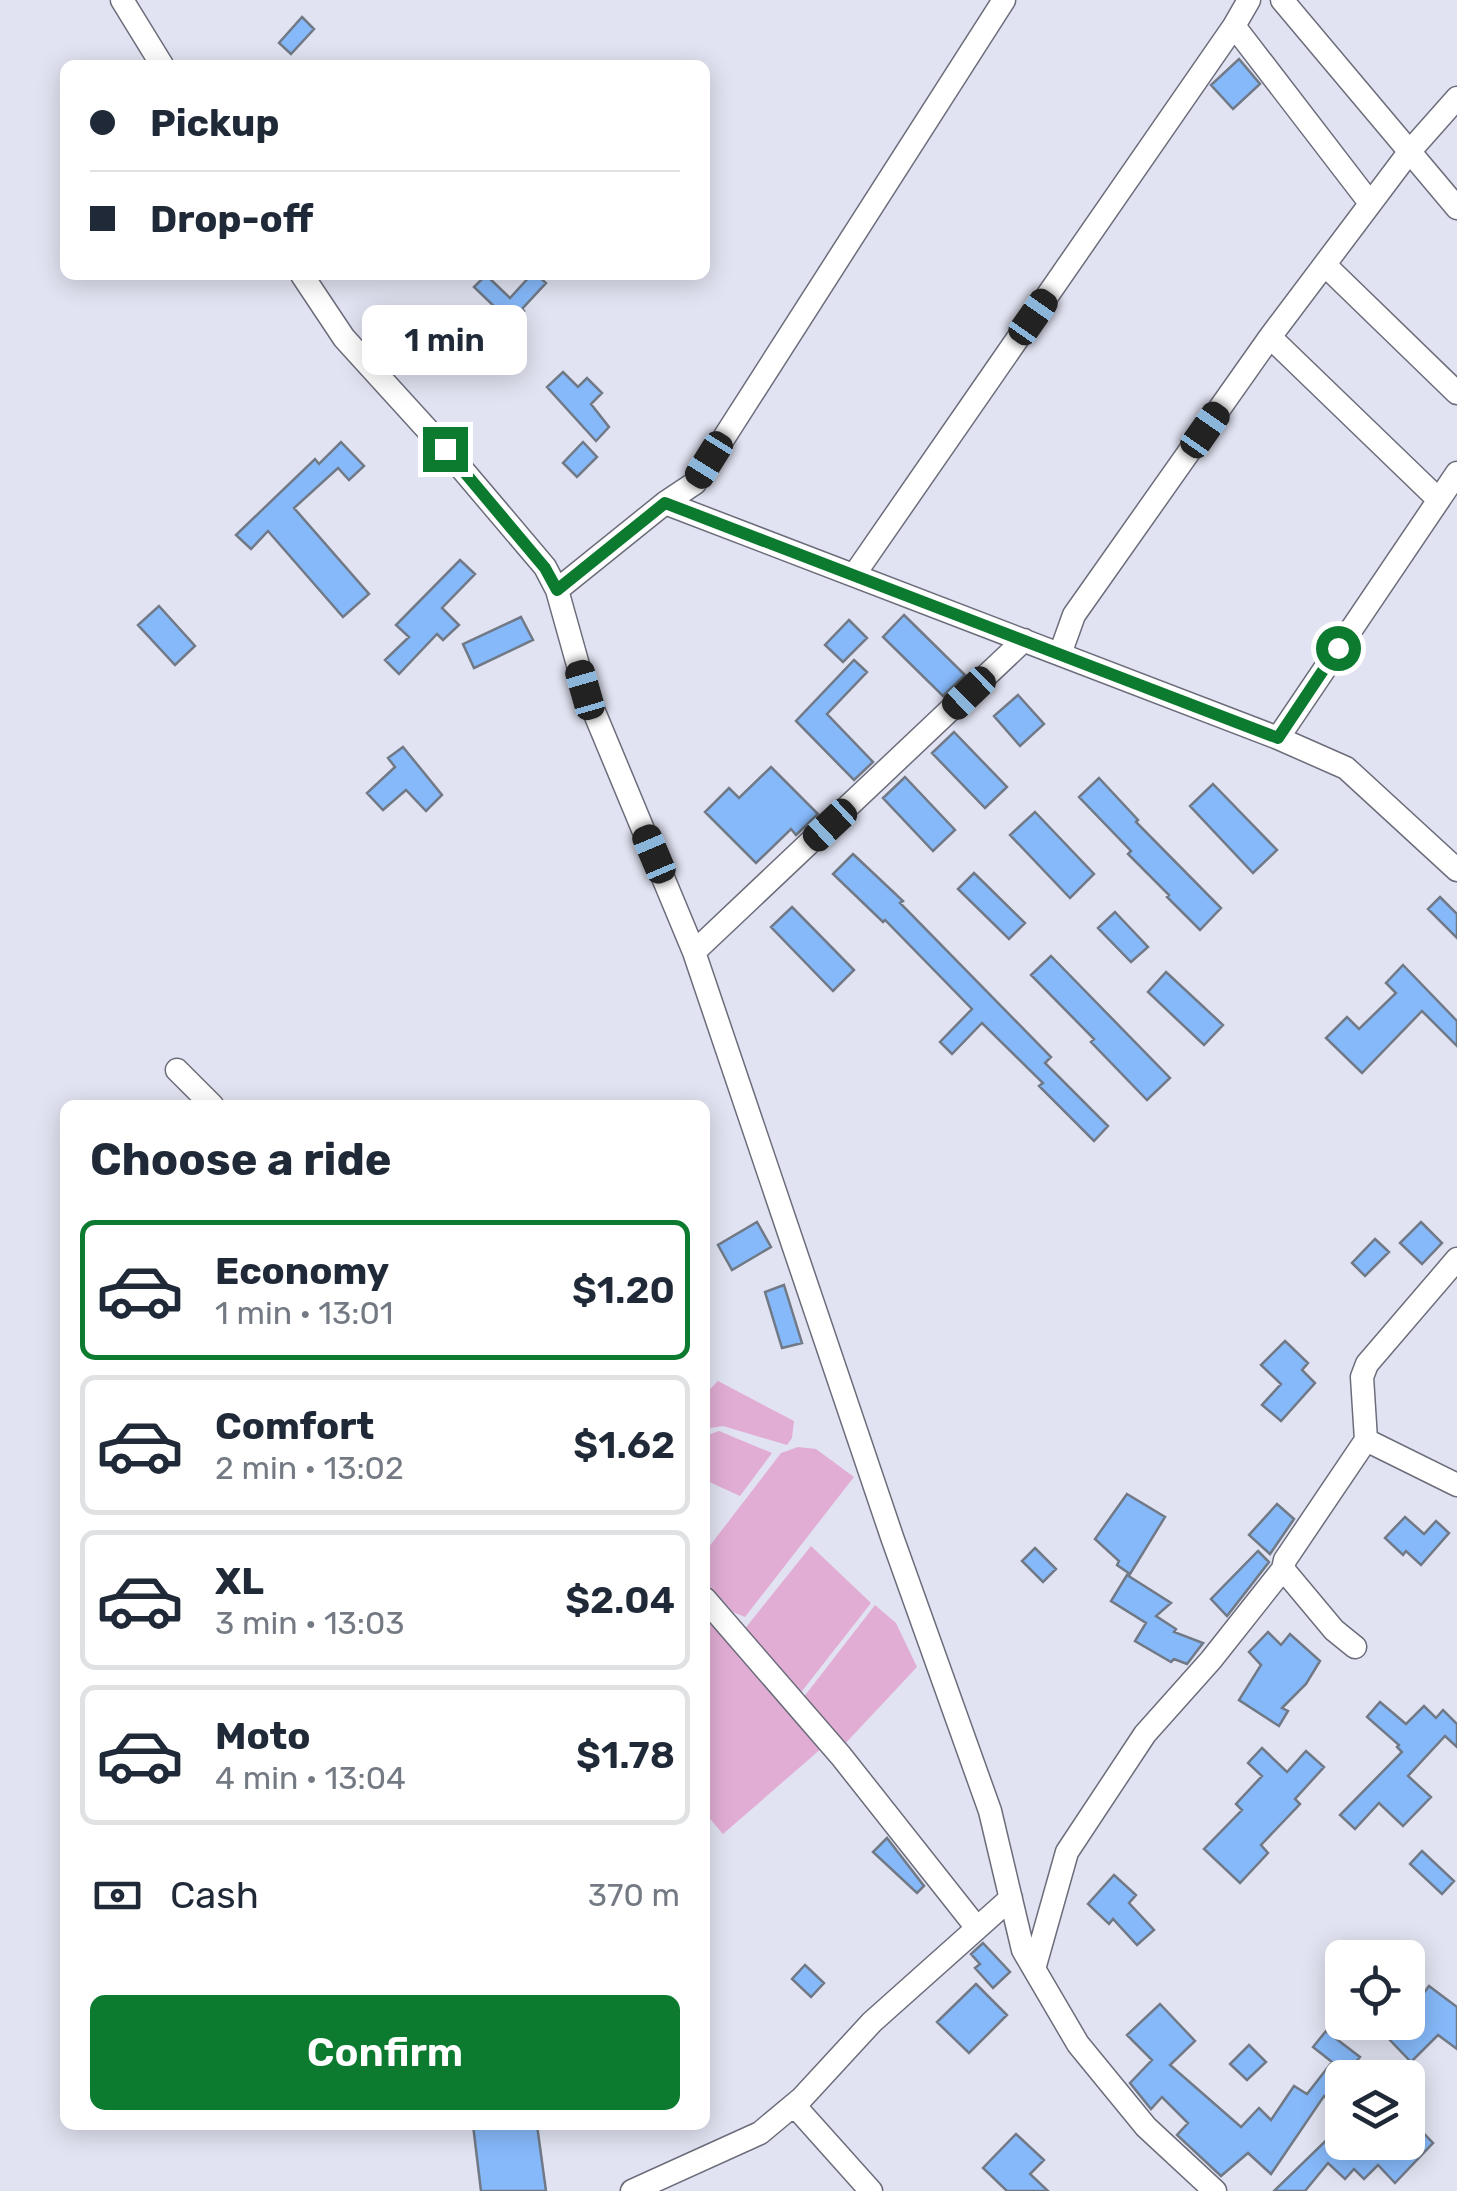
<!DOCTYPE html>
<html lang="en">
<head>
<meta charset="utf-8">
<style>
	:root { --surface:#fff; --page:#f2f2f3; --text:#1f2937; --muted:#747a83; --line:#e0e1e3; --accent:#0c7b30 }
	body { margin:0; font-family:Rubik,sans-serif; background:var(--page); color:var(--text); height:100vh; display:flex; flex-direction:column; font-size:38px; white-space:nowrap }
	* { box-sizing:border-box; margin:0 }
	p { font-size:32px; color:var(--muted) }
	.icon { flex:none; width:55px; height:55px; fill:none; stroke:currentColor; stroke-width:2; stroke-linecap:round; stroke-linejoin:round }
	.map { position:relative; flex:1; overflow:hidden }
	.side { position:absolute; left:60px; top:1100px; width:650px; height:1030px; display:flex; flex-direction:column; background:var(--surface); border-radius:15px; box-shadow:0 5px 25px #0003 }
	.side>* { flex:none }
	.top-card { position:absolute; left:60px; top:60px; width:650px; height:220px; border-radius:15px; box-shadow:0 5px 25px #0003; display:grid; align-content:center; height:220px; padding:0 30px; background:var(--surface) }
	.buttons { position:absolute; left:1325px; top:1940px; display:grid; gap:20px }
	.buttons a { display:grid; place-items:center; width:100px; height:100px; border-radius:15px; background:var(--surface); box-shadow:0 5px 25px #0003; font-size:50px }
	.end { position:absolute; width:45px; height:45px; margin:-22px; border:12px solid #0c7b30; background:#fff; box-shadow:0 0 0 5px #fff }
	.from { border-radius:50% }
	.bubble { position:absolute; height:70px; border-radius:15px; background:var(--surface); box-shadow:0 5px 25px #0003; font-size:32px; font-weight:600; line-height:70px; text-align:center }
	.car { position:absolute; width:30px; height:60px; margin:-30px -15px; border-radius:12px; box-shadow:0 0 8px 2px #0007; background:linear-gradient(#222 24%,#8ab4d8 0 40%,#222 0 76%,#8ab4d8 0 86%,#222 0) }
	.top-card b { display:flex; align-items:center; gap:35px; height:95px; font-size:38px }
	.top-card b+b { border-top:2px solid var(--line) }
	.top-card i { width:25px; height:25px; background:var(--text) }
	ul { padding:0; list-style:none }
	li { display:flex; align-items:center; gap:30px; height:140px; margin:0 20px 15px; padding:0 10px; border:5px solid var(--line); border-radius:15px }
	li div { flex:1 }
	li b { display:block; font-size:38px }
	li em { font-style:normal; font-weight:600 }
	li.on { border-color:var(--accent) }
	li>.icon { width:90px; height:90px; stroke-width:1.5 }
	h2 { padding:0 30px; font-size:45px; line-height:120px }
	.pay { display:flex; align-items:center; gap:25px; height:110px; padding:0 30px; font-size:38px }
	.pay p { margin-inline-start:auto }
	.button { display:flex; gap:20px; margin-top:auto; padding:20px 30px }
	.button a { flex:1; height:115px; border-radius:15px; background:var(--accent); color:#fff; font-size:40px; font-weight:600; line-height:115px; text-align:center }
	.map>svg:first-child { display:block }
	.green { fill:#e2add5 }
	.building { fill:#86b9fa; stroke:#707985; stroke-width:2.5 }
	.lines { fill:none; stroke-linecap:round; stroke-linejoin:round }
	.minor-casing { stroke:#6c6d7b; stroke-width:25 }
	.minor { stroke:#fff; stroke-width:22 }
	.route { stroke:#0c7b30; stroke-width:12 }
</style>
</head>
<body>
<div class="map">
<svg width="1457" height="2191" viewBox="0 0 1457 2191">
	<rect width="100%" height="100%" fill="#e1e3f2"/>
	<path class="green" d="M 718,1381 L 794,1421 L 792,1438 L 787,1445 L 723,1426 L 710,1428 L 705,1422 L 705,1394 Z
		M 719,1431 L 772,1453 L 740,1496 L 705,1480 L 705,1436 Z
		M 798,1447 L 816,1449 L 854,1477 L 745,1617 L 733,1612 L 705,1581 L 705,1552 L 781,1453 Z
		M 811,1546 L 871,1603 L 799,1695 L 743,1631 Z
		M 875,1605 L 896,1623 L 917,1667 L 843,1746 L 803,1698 Z
		M 705,1615 L 822,1748 L 723,1834 L 705,1813 Z"/>
	<path class="building" d="M 302,17 L 314,29 L 291,54 L 279,43 Z
		M 1239,59 L 1260,84 L 1233,109 L 1211,85 Z
		M 486,275 L 510,298 L 531,275 L 537,275 L 546,283 L 522,309 L 524,311 L 503,330 L 491,317 L 498,310 L 474,287 Z
		M 563,372 L 578,387 L 587,378 L 602,393 L 591,404 L 609,427 L 596,441 L 547,387 Z
		M 341,442 L 364,466 L 349,480 L 338,468 L 294,508 L 369,594 L 343,617 L 268,531 L 251,549 L 236,535 L 315,459 L 319,464 Z
		M 583,442 L 597,457 L 577,477 L 563,463 Z
		M 460,560 L 475,574 L 442,608 L 459,625 L 443,640 L 437,634 L 399,674 L 385,660 L 409,637 L 396,625 Z
		M 159,606 L 195,646 L 175,665 L 138,625 Z
		M 904,615 L 965,675 L 943,696 L 883,637 Z
		M 521,617 L 533,640 L 474,668 L 463,644 Z
		M 849,620 L 867,638 L 843,662 L 825,645 Z
		M 854,660 L 867,672 L 827,714 L 873,762 L 854,780 L 796,721 Z
		M 1018,695 L 1044,724 L 1020,746 L 994,716 Z
		M 954,732 L 1007,787 L 985,808 L 932,753 Z
		M 403,747 L 442,795 L 426,811 L 406,790 L 383,810 L 367,793 L 395,767 L 388,758 Z
		M 771,767 L 818,814 L 796,835 L 791,829 L 756,863 L 705,812 L 729,788 L 739,798 Z
		M 905,777 L 955,830 L 933,851 L 883,798 Z
		M 1099,778 L 1138,820 L 1136,822 L 1221,908 L 1200,930 L 1167,897 L 1169,895 L 1128,854 L 1131,851 L 1079,797 Z
		M 1213,784 L 1277,850 L 1253,873 L 1190,806 Z
		M 1035,812 L 1094,874 L 1070,898 L 1010,835 Z
		M 853,854 L 903,901 L 900,903 L 1051,1057 L 1045,1063 L 1108,1126 L 1094,1141 L 1039,1086 L 1043,1083 L 982,1023 L 952,1054 L 940,1042 L 972,1009 L 885,920 L 883,922 L 833,874 Z
		M 974,873 L 1025,923 L 1009,939 L 958,889 Z
		M 1440,897 L 1457,914 L 1457,938 L 1428,909 Z
		M 792,907 L 854,970 L 833,991 L 771,927 Z
		M 1115,912 L 1148,947 L 1131,962 L 1098,928 Z
		M 1051,956 L 1170,1078 L 1147,1100 L 1091,1042 L 1094,1039 L 1031,975 Z
		M 1403,965 L 1457,1021 L 1457,1046 L 1422,1011 L 1362,1073 L 1326,1038 L 1347,1017 L 1359,1029 L 1396,993 L 1386,983 Z
		M 1166,972 L 1223,1025 L 1204,1045 L 1148,992 Z
		M 757,1222 L 771,1247 L 732,1270 L 718,1245 Z
		M 1421,1222 L 1442,1243 L 1422,1264 L 1400,1243 Z
		M 1375,1239 L 1389,1252 L 1365,1276 L 1352,1263 Z
		M 784,1285 L 802,1343 L 782,1348 L 765,1292 Z
		M 1285,1341 L 1308,1363 L 1302,1370 L 1315,1383 L 1281,1421 L 1262,1405 L 1281,1384 L 1261,1365 Z
		M 1127,1494 L 1165,1517 L 1130,1574 L 1117,1565 L 1119,1561 L 1095,1539 Z
		M 1277,1504 L 1294,1519 L 1270,1554 L 1249,1535 Z
		M 1405,1517 L 1424,1534 L 1436,1521 L 1449,1533 L 1421,1565 L 1406,1551 L 1403,1555 L 1385,1538 Z
		M 1035,1548 L 1056,1569 L 1043,1582 L 1022,1561 Z
		M 1258,1551 L 1269,1562 L 1227,1616 L 1211,1599 Z
		M 1127,1575 L 1171,1603 L 1156,1616 L 1176,1629 L 1174,1632 L 1203,1643 L 1187,1664 L 1174,1659 L 1171,1662 L 1135,1641 L 1146,1623 L 1111,1601 Z
		M 1268,1632 L 1281,1645 L 1290,1634 L 1320,1661 L 1306,1684 L 1282,1708 L 1288,1711 L 1279,1726 L 1239,1700 L 1261,1665 L 1249,1652 Z
		M 1380,1702 L 1406,1724 L 1424,1706 L 1436,1718 L 1443,1710 L 1457,1724 L 1457,1747 L 1445,1736 L 1408,1776 L 1431,1797 L 1403,1826 L 1379,1803 L 1355,1829 L 1340,1815 L 1402,1752 L 1397,1747 L 1399,1745 L 1367,1717 Z
		M 1262,1748 L 1287,1772 L 1306,1751 L 1324,1767 L 1295,1799 L 1300,1804 L 1261,1845 L 1268,1853 L 1240,1883 L 1204,1849 L 1242,1810 L 1236,1804 L 1262,1776 L 1248,1763 Z
		M 887,1838 L 924,1886 L 917,1893 L 873,1852 Z
		M 1422,1851 L 1454,1881 L 1442,1894 L 1410,1864 Z
		M 1114,1875 L 1136,1895 L 1129,1903 L 1154,1930 L 1137,1945 L 1113,1919 L 1109,1924 L 1088,1904 Z
		M 983,1943 L 1010,1972 L 993,1988 L 975,1968 L 980,1964 L 971,1954 Z
		M 805,1965 L 824,1983 L 811,1997 L 792,1979 Z
		M 976,1984 L 1007,2015 L 969,2053 L 937,2022 Z
		M 1429,1986 L 1457,2007 L 1457,2049 L 1438,2035 L 1411,2062 L 1389,2039 L 1413,2017 L 1409,2013 Z
		M 1160,2004 L 1195,2041 L 1170,2065 L 1241,2127 L 1259,2108 L 1271,2120 L 1294,2086 L 1307,2094 L 1332,2062 L 1313,2047 L 1326,2031 L 1360,2057 L 1342,2078 L 1342,2111 L 1324,2096 L 1271,2174 L 1248,2153 L 1221,2176 L 1177,2135 L 1188,2123 L 1162,2097 L 1151,2109 L 1130,2083 L 1152,2060 L 1127,2035 Z
		M 1249,2045 L 1266,2062 L 1247,2080 L 1230,2064 Z
		M 1408,2117 L 1433,2143 L 1395,2183 L 1378,2165 L 1364,2179 L 1354,2169 L 1345,2179 L 1328,2163 L 1305,2191 L 1274,2191 L 1342,2125 L 1342,2142 L 1408,2142 Z
		M 473,2125 L 537,2125 L 546,2191 L 481,2191 Z
		M 1016,2134 L 1044,2160 L 1030,2174 L 1048,2191 L 1007,2191 L 983,2168 Z"/>
	<g class="lines">
		<g class="minor-casing">
			<path id="minor" d="M 122,0 L 162,65
				M 1282,0 L 1457,208
				M 1234,26 L 1370,203
				M 1325,265 L 1457,393
				M 302,275 L 344,338 L 445,449 L 545,567 L 557,590 L 585,690 L 694,952 L 892,1537 L 990,1811 L 1023,1950 L 1078,2044 L 1146,2127 L 1215,2191
				M 1270,337 L 1439,500
				M 665,503 L 695,483 L 1004,0
				M 854,575 L 1234,26 L 1249,0
				M 557,590 L 665,503 L 1278,738 L 1346,768 L 1457,870
				M 1060,654 L 1074,615 L 1270,337 L 1410,151 L 1457,98
				M 1278,738 L 1457,473
				M 694,952 L 1024,640
				M 177,1070 L 212,1105
				M 1366,1440 L 1362,1377 L 1367,1364 L 1457,1259
				M 705,1599 L 841,1756 L 977,1928
				M 1355,1647 L 1334,1630 L 1283,1569 L 1285,1560 L 1366,1440 L 1457,1485
				M 1034,1969 L 1067,1852 L 1145,1734 L 1211,1660 L 1283,1569
				M 794,2105 L 871,2191
				M 632,2191 L 760,2133 L 802,2098 L 872,2022 L 1011,1898"/>
		</g>
		<use href="#minor" class="minor"/>
	</g>
	<g class="lines">
		<path class="route" d="M 445,449 L 545,568 L 557,590 L 665,503 L 1278,738 L 1338,648"/>
	</g>
</svg>
<div class="buttons">
<a><svg class="icon" aria-label="locate" viewBox="0 0 24 24"><circle cx="12" cy="12" r="6"/><path d="M12 2v4M12 18v4M2 12h4M18 12h4"/></svg></a>
<a><svg class="icon" aria-label="layers" viewBox="0 0 24 24"><path d="M12 4l9 5-9 5-9-5zM3 14l9 5 9-5"/></svg></a>
</div>
<i class="end from" style="left:1338px;top:648px"></i>
<i class="end" style="left:445px;top:449px"></i>
<div class="bubble" style="left:362px;top:305px;width:165px">1 min</div>
<i class="car" style="left:1033px;top:317px;rotate:35deg"></i>
<i class="car" style="left:1205px;top:430px;rotate:35deg"></i>
<i class="car" style="left:709px;top:460px;rotate:212deg"></i>
<i class="car" style="left:585px;top:690px;rotate:344deg"></i>
<i class="car" style="left:969px;top:693px;rotate:226deg"></i>
<i class="car" style="left:830px;top:825px;rotate:227deg"></i>
<i class="car" style="left:654px;top:854px;rotate:337deg"></i>
<div class="top-card">
<b><i class="from"></i>Pickup</b>
<b><i></i>Drop-off</b>
</div>
<section class="side">
<h2>Choose a ride</h2>
<ul>
<li class="on"><svg class="icon" aria-label="car" viewBox="0 0 24 24"><path d="M5 17H2v-5l4-1 3-4h7l3 4 3 1v5h-3M9 17h6M6 11h13"/><circle cx="7" cy="17" r="2"/><circle cx="17" cy="17" r="2"/></svg><div><b>Economy</b><p>1 min · 13:01</p></div><em>$1.20</em></li>
<li><svg class="icon" aria-label="car" viewBox="0 0 24 24"><path d="M5 17H2v-5l4-1 3-4h7l3 4 3 1v5h-3M9 17h6M6 11h13"/><circle cx="7" cy="17" r="2"/><circle cx="17" cy="17" r="2"/></svg><div><b>Comfort</b><p>2 min · 13:02</p></div><em>$1.62</em></li>
<li><svg class="icon" aria-label="car" viewBox="0 0 24 24"><path d="M5 17H2v-5l4-1 3-4h7l3 4 3 1v5h-3M9 17h6M6 11h13"/><circle cx="7" cy="17" r="2"/><circle cx="17" cy="17" r="2"/></svg><div><b>XL</b><p>3 min · 13:03</p></div><em>$2.04</em></li>
<li><svg class="icon" aria-label="car" viewBox="0 0 24 24"><path d="M5 17H2v-5l4-1 3-4h7l3 4 3 1v5h-3M9 17h6M6 11h13"/><circle cx="7" cy="17" r="2"/><circle cx="17" cy="17" r="2"/></svg><div><b>Moto</b><p>4 min · 13:04</p></div><em>$1.78</em></li>
</ul>
<div class="pay"><svg class="icon" aria-label="cash" viewBox="0 0 24 24"><path d="M3 7h18v10H3z"/><circle cx="12" cy="12" r="2"/></svg>Cash<p>370 m</p></div>
<div class="button"><a>Confirm</a></div>
</section>
</div>
</body>
</html>
